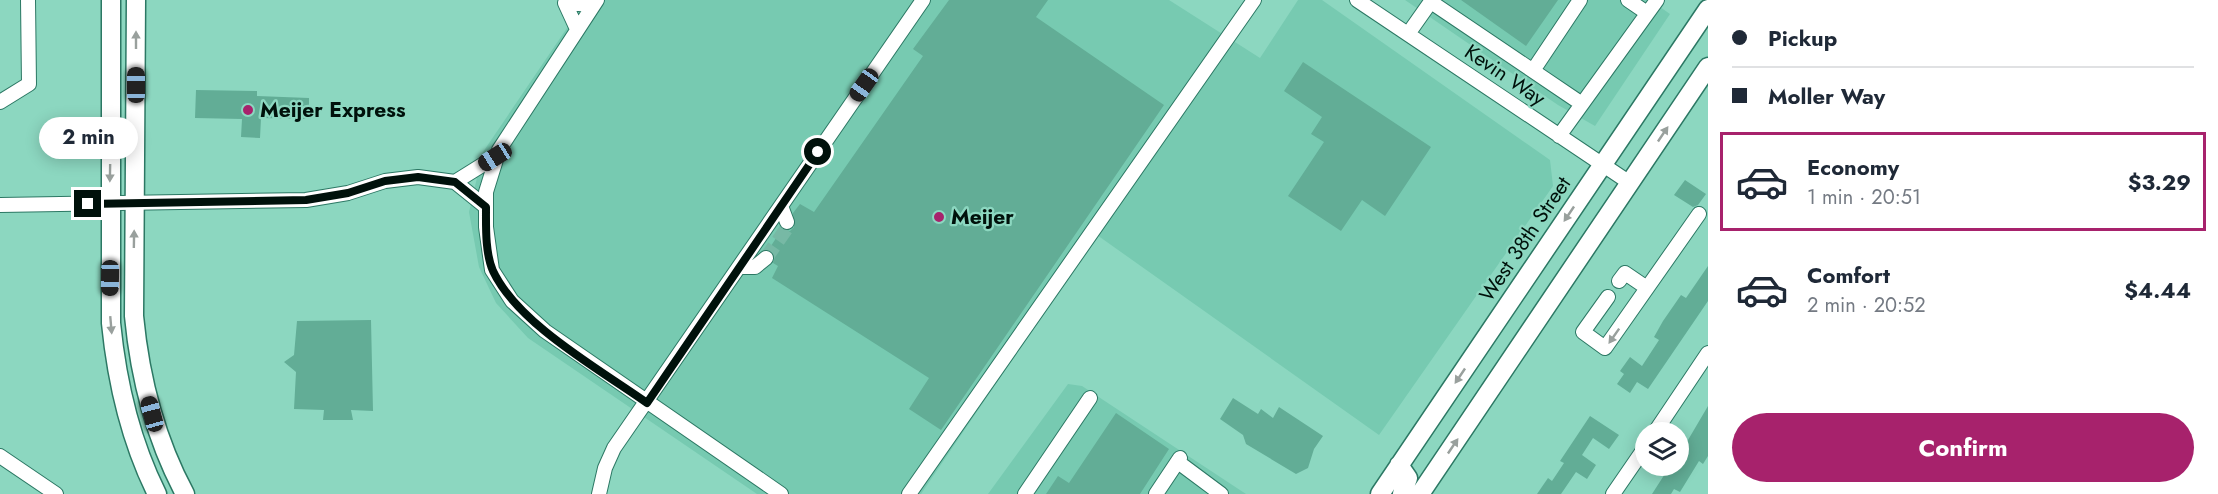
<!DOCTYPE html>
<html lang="en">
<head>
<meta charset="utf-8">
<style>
	:root { --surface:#fff; --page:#f6f6f7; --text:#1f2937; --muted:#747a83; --line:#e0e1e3; --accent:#a7226c }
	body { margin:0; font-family:Jost,sans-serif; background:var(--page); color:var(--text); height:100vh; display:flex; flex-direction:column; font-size:22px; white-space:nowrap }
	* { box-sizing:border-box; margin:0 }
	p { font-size:20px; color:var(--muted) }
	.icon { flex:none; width:33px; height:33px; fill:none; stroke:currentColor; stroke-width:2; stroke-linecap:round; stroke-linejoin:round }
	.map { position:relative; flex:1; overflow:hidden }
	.drawer { display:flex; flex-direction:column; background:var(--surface); width:510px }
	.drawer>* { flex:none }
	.banner { display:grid; align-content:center; height:132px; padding:0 24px; background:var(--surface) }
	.tools { position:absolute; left:1635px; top:422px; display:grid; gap:12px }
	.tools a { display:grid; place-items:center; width:54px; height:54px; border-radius:50%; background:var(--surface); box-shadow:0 3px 15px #0003; font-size:30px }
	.end { position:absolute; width:27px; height:27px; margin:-14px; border:8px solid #00110b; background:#fff; box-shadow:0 0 0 3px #fff }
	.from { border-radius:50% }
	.bubble { position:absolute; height:42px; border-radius:21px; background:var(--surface); box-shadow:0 3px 15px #0003; font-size:20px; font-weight:700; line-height:42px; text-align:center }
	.car { position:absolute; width:18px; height:36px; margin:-18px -9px; border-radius:8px; box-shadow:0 0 4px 2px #0007; background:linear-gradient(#222 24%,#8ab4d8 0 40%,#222 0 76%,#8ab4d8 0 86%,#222 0) }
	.banner b { display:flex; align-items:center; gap:21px; height:57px; font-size:22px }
	.banner b+b { border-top:2px solid var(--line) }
	.banner i { width:15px; height:15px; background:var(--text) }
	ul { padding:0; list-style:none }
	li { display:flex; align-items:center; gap:18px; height:99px; margin:0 12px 9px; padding:0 12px; border:3px solid transparent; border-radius:0px }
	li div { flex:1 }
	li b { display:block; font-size:22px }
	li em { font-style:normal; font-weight:700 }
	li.active { border-color:var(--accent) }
	li>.icon { width:54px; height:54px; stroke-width:1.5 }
	.button { display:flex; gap:12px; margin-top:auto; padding:12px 24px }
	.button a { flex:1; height:69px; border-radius:36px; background:var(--accent); color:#fff; font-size:24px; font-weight:700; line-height:69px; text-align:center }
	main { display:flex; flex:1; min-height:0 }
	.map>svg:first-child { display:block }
	.built { fill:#77cab1 }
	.building { fill:#62ad96 }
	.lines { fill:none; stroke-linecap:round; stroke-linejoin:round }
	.minor-tunnel { stroke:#77b9a5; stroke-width:14; stroke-dasharray:14 7; stroke-linecap:butt }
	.minor-casing { stroke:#2c7864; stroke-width:16 }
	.major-casing { stroke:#2c7864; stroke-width:21 }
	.minor { stroke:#fff; stroke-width:14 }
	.major { stroke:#fff; stroke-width:18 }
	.oneway { fill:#99a09d }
	.route { stroke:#00110b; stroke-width:8 }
	.poi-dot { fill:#a7226c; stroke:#8cd7c0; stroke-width:2 }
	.labels { text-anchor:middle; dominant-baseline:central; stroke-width:4.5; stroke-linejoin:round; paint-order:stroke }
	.street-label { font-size:21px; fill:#00110b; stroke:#8cd7c0 }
	.poi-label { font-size:21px; font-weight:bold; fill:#00110b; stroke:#8cd7c0; text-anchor:start }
</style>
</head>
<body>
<main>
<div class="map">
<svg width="1708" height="494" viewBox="0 0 1708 494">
	<rect width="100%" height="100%" fill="#8cd7c0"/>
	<path class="built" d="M 586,0 L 1169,0 L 1260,58 L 1298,0 L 1322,0 L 1550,160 L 1553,186 L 1379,435 L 1097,235 L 921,494 L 757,494 L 528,338 L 496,303 L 479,267 L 469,212 L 483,152 Z
		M 1405,0 L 1650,0 L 1670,14 L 1595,126 L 1558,105 Z
		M 1068,384 L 1082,386 L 1246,494 L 988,494 Z"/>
	<path class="building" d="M 949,0 L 1048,0 L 1036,17 L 1164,105 L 941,430 L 909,409 L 929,378 L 772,278 L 778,266 L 773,263 L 775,256 L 769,249 L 782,229 L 790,231 L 794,227 L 793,213 L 800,204 L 814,212 L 923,56 L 913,49 Z
		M 1461,0 L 1558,0 L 1526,46 Z
		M 1303,62 L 1431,147 L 1385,216 L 1362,200 L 1341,231 L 1288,196 L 1324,142 L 1311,134 L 1322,117 L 1284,91 Z
		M 196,90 L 257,91 L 257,96 L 309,98 L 309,119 L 261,118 L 260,138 L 241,137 L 242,119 L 195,118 Z
		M 1685,180 L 1706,194 L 1698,205 L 1693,207 L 1674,195 Z
		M 1708,266 L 1708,301 L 1648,389 L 1637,382 L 1630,393 L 1617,384 L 1624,374 L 1620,371 L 1630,357 L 1642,366 L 1659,340 L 1654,337 L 1663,321 L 1681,295 L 1686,298 Z
		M 371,320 L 373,411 L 351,410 L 353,420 L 323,420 L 324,410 L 294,409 L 296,372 L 284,362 L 294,355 L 297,321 Z
		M 1233,398 L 1258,414 L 1261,409 L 1273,418 L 1279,407 L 1323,436 L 1314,449 L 1308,468 L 1296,474 L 1246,444 L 1243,435 L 1220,419 Z
		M 1708,406 L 1708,456 L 1703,464 L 1699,461 L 1680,492 L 1674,489 L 1671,494 L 1652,494 L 1670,466 L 1678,465 L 1678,457 Z
		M 1116,413 L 1169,449 L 1140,494 L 1046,494 L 1058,476 L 1069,483 Z
		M 1590,416 L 1619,435 L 1609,449 L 1593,438 L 1582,455 L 1596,465 L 1587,479 L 1576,472 L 1561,494 L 1537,494 L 1548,478 L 1552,481 L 1564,463 L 1560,461 Z"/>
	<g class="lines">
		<path class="minor-tunnel" d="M 766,258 L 787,228 L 787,222"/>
		<g class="minor-casing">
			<path id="minor" d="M 597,0 L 499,150 L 486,192 L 486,227 L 492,270 L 512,301 L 545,331 L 781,494
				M 1357,0 L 1630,183
				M 1628,0 L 1647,13
				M 1431,2 L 1582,104
				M 577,29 L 565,3 L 593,5
				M 1408,34 L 1432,0
				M 1534,69 L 1580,0
				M 0,102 L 29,84 L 28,0
				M 1559,136 L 1657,0
				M 0,205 L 306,200 L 348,193 L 385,181 L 418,177 L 455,182
				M 781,206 L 787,222
				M 486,207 L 455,182 L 495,157
				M 739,267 L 755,267 L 766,258
				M 1619,281 L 1625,273 L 1647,288
				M 1608,297 L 1583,332 L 1605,348 L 1699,214
				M 1655,432 L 1708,353
				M 0,456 L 56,494
				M 1178,462 L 1221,494
				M 599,494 L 605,468 L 614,448 L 923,0
				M 909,494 L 1254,0
				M 1025,494 L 1090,398
				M 1156,494 L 1180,458
				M 1613,494 L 1646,446"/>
		</g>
		<g class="major-casing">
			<path id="major" d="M 111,0 L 111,323 C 117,383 130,440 157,494
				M 136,0 L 134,316 C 140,379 155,438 185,494
				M 1399,465 L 1408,478 L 1402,494
				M 1380,494 L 1708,9
				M 1420,494 L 1708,67"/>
		</g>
		<use href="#minor" class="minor"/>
		<use href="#major" class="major"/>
	</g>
	<defs><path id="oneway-solid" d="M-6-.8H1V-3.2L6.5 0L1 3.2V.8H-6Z" transform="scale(1.5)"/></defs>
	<g class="oneway">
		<use href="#oneway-solid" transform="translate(136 40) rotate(-90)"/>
		<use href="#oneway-solid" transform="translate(1663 134) rotate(-56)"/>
		<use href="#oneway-solid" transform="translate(110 173) rotate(91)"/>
		<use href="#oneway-solid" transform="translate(1569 214) rotate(124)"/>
		<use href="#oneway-solid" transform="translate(134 239) rotate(-89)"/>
		<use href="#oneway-solid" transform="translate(111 325) rotate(85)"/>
		<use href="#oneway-solid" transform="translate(1614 336) rotate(125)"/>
		<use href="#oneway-solid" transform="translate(1460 376) rotate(124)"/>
		<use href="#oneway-solid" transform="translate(1453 446) rotate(-56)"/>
	</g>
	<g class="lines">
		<path class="route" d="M 88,204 L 306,200 L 348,193 L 385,181 L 418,177 L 455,182 L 486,207 C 486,226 485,253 493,271 C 518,324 599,369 647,403 L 818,152"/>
	</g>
	<g class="poi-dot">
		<circle cx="248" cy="110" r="6"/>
		<circle cx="939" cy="217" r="6"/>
	</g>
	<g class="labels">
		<g class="street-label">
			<text transform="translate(1505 75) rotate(34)">Kevin Way</text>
			<text transform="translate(1525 239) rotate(-56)">West 38th Street</text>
		</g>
		<g class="poi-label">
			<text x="260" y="110">Meijer Express</text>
			<text x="951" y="217">Meijer</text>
		</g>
	</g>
</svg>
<div class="tools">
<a><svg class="icon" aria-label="layers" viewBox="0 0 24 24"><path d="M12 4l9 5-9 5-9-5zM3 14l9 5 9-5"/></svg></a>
</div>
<i class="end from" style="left:818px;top:152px"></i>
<i class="end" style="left:88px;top:204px"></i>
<div class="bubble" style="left:39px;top:117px;width:99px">2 min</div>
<i class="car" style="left:136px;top:85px;rotate:0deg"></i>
<i class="car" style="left:864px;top:85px;rotate:215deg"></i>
<i class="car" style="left:495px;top:157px;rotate:238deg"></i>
<i class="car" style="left:110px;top:278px;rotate:181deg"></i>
<i class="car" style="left:152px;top:414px;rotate:345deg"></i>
</div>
<section class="drawer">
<div class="banner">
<b><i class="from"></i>Pickup</b>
<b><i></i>Moller Way</b>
</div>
<ul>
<li class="active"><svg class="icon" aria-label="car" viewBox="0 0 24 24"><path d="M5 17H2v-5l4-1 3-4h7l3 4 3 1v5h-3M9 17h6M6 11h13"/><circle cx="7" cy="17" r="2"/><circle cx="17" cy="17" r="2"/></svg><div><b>Economy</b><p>1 min · 20:51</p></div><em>$3.29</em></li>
<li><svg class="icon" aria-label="car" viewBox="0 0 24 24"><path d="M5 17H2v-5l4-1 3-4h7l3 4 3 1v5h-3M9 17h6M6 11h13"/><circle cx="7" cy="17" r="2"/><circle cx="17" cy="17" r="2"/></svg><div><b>Comfort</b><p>2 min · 20:52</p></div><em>$4.44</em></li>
</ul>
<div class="button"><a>Confirm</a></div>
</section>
</main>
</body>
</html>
